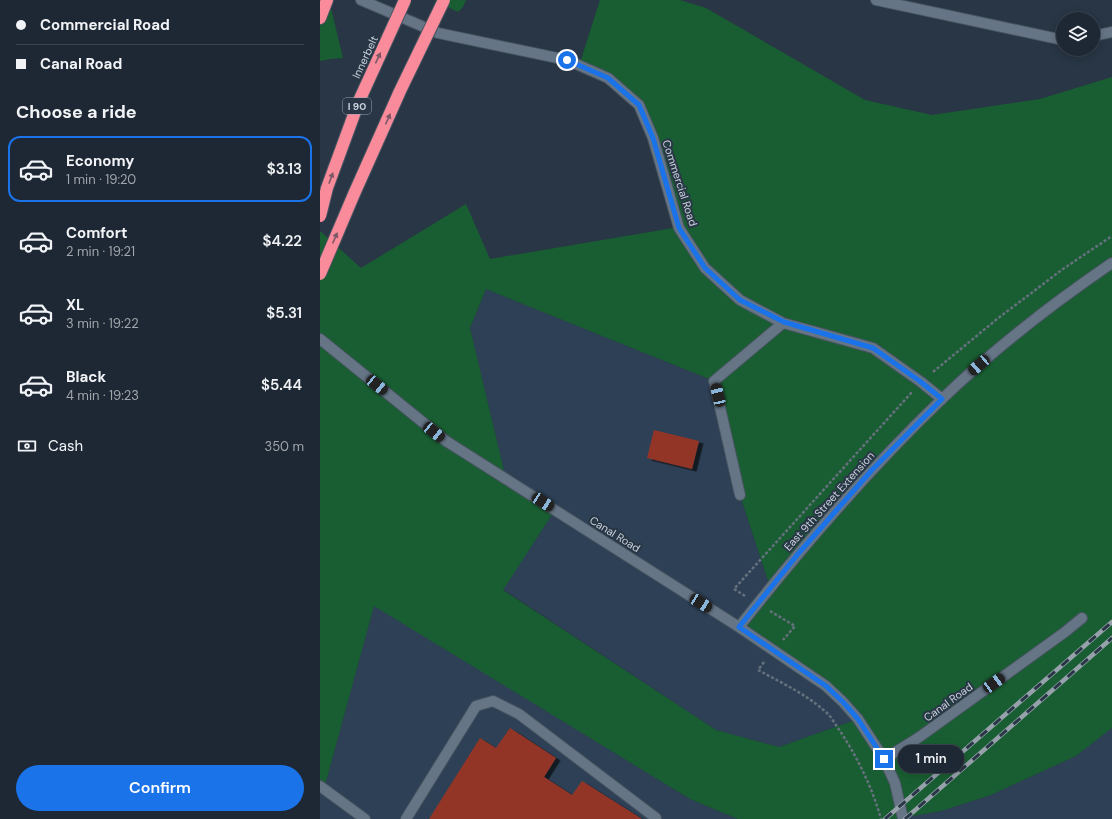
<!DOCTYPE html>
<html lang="en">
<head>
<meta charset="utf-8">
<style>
	:root { --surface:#1e2834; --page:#26303c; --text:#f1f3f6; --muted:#a1a6ac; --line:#3c444f; --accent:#1a73e8 }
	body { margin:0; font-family:"DM Sans",sans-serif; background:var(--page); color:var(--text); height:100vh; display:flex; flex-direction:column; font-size:15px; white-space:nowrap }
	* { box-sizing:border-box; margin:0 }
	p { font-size:13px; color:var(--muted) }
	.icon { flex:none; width:22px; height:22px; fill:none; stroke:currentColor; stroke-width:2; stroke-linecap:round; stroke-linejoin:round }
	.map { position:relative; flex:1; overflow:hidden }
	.panel { display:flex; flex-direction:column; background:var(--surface); width:320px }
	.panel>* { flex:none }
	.top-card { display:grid; align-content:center; height:88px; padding:0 16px; background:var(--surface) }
	.buttons { position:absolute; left:736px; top:12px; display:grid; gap:8px }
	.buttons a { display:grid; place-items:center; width:44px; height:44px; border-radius:50%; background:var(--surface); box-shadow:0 2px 10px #0003,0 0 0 1px var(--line); font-size:20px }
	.end { position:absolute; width:18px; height:18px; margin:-9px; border:5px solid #1a73e8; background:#fff; box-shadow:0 0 0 2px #fff }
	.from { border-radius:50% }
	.bubble { position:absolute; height:28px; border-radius:14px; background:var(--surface); box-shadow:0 2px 10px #0003,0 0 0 1px var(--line); font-size:13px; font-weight:600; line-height:28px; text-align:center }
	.car { position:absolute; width:12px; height:24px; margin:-12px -6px; border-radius:5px; box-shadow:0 0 3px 1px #0007; background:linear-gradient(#222 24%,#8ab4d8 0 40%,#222 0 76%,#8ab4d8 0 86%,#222 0) }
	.top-card b { display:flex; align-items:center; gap:14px; height:38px; font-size:15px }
	.top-card b+b { border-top:1px solid var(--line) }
	.top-card i { width:10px; height:10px; background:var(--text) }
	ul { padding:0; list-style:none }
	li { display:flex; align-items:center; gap:12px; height:66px; margin:0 8px 6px; padding:0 8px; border:2px solid transparent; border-radius:12px }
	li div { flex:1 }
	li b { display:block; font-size:15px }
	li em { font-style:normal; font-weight:600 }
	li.selected { border-color:var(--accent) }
	li>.icon { width:36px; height:36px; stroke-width:1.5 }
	h2 { padding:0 16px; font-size:18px; line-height:48px }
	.pay { display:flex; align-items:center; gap:10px; height:44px; padding:0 16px; font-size:15px }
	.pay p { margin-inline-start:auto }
	.cta { display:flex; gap:8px; margin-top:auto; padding:8px 16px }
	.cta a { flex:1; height:46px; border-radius:24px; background:var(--accent); color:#fff; font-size:16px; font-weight:600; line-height:46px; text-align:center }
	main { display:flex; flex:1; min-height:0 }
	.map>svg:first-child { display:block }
	.built { fill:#2d4055 }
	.green { fill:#195e32; fill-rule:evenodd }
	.building { fill:#933627; filter:url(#shadow) }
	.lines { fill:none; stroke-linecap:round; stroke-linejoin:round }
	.service-casing { stroke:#485460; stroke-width:12 }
	.minor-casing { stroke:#485460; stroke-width:12 }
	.tertiary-casing { stroke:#485460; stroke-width:12 }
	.motorway-casing { stroke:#485460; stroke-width:14 }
	.path { stroke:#66717e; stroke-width:2.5; stroke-dasharray:3 2; stroke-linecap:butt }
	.service { stroke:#657586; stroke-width:10 }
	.minor { stroke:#657586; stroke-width:10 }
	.tertiary { stroke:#657586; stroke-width:10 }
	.motorway { stroke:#f98b9b; stroke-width:12 }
	.rail-casing { stroke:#97a1ac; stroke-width:4.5 }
	.rail { stroke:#283645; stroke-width:3; stroke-dasharray:9; stroke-linecap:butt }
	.motorway-bridge-casing { stroke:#485460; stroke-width:14; stroke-linecap:butt }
	.motorway-bridge { stroke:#f98b9b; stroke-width:12 }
	.oneway { fill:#7c5867 }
	.route { stroke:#1a73e8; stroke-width:5 }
	.labels { text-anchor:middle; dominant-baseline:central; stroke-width:4; stroke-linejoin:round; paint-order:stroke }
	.shield { fill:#283645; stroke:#9aa4af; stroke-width:1 }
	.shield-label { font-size:10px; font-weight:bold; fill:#cbd3dd }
	.street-label { font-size:11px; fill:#cbd3dd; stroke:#283645 }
</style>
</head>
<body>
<main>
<section class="panel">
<div class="top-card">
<b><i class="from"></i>Commercial Road</b>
<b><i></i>Canal Road</b>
</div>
<h2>Choose a ride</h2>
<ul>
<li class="selected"><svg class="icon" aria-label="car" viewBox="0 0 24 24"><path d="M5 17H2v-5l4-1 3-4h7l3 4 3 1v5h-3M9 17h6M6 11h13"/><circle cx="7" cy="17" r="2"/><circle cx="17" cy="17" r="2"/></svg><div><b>Economy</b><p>1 min · 19:20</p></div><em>$3.13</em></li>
<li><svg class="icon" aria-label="car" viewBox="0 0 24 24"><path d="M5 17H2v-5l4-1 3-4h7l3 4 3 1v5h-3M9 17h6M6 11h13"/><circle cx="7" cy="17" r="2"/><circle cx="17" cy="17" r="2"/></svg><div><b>Comfort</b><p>2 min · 19:21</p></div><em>$4.22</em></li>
<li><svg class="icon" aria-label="car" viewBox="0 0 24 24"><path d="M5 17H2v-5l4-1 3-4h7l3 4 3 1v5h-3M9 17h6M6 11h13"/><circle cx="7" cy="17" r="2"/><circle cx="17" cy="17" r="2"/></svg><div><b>XL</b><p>3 min · 19:22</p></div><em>$5.31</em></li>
<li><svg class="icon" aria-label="car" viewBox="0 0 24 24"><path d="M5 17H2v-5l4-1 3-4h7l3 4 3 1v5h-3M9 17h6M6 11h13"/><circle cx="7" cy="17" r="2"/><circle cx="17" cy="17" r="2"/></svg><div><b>Black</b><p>4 min · 19:23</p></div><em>$5.44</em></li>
</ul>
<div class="pay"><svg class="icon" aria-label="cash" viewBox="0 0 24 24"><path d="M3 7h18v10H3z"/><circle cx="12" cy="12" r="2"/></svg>Cash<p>350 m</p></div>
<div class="cta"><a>Confirm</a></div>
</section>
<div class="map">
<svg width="792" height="819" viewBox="0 0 792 819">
	<defs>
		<filter id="shadow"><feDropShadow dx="4.5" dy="2.5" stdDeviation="0" flood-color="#0009"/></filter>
	</defs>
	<rect width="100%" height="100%" fill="#283645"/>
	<path class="built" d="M 166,289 L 394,381 L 420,495 L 450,587 L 506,686 L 538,719 L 459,747 L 396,730 L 183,589 L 235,510 L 186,479 L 150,328 Z
		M 54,605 L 370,799 L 418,819 L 0,819 L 0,786 L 4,789 Z
		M 792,728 L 792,819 L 587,819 L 587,817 L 621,811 L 671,795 L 756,756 Z"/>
	<path class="green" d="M 0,0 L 5,0 L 10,4 L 23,58 L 10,59 L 0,61 Z
		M 114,0 L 146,0 L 143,7 L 138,12 Z
		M 280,0 L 360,0 L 386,8 L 545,100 L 612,115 L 720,99 L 792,77 L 792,728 L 756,756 L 671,795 L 621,811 L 587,817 L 587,819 L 418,819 L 370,799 L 54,606 L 4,789 L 0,786 L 0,231 L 41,268 L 146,204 L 170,259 L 359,227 L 319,105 L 288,78 L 259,66 ZM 166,289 L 394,381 L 420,495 L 450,587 L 419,627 L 523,702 L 538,719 L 459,747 L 396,730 L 183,590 L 235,510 L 186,479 L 150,328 Z"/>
	<path class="building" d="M 334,430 L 379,441 L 372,469 L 327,458 Z
		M 190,728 L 236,758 L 224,777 L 252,795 L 262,781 L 322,819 L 109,819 L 160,738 L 176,748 Z"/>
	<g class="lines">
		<g class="service-casing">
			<path id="service" d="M 556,0 L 743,40
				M 773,36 L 792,32
				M 564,759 L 598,738 L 745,632 L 762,618
				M 86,819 L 156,706 L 173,701 L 199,714 L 336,818 L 336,819"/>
		</g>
		<g class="minor-casing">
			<path id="minor" d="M 41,0 L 118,33 L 247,60 L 288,78 L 319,105 L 333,138 L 359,228 L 385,268 L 420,300 L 463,323 L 553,348 L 601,382 L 622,399
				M 420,495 L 394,381 L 463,323
				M 0,786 L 45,819"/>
		</g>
		<g class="tertiary-casing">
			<path id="tertiary" d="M 0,339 L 126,441 L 419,627 L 506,686 L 523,702 L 538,719 L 564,759 L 575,783 L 583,819
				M 419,627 C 482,547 549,469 622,399 C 675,348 732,304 792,263"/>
		</g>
		<g class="motorway-casing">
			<path id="motorway" d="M 0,18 L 7,0"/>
		</g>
		<path class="path" d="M 613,372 L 677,319 L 743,269 L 792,236
			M 425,596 L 414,589 L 592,392
			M 450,611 L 475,626 L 463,640
			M 444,662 L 438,670 C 462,683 488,695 508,714 C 512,718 515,724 518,728 C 537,756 552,787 561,819"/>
		<use href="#service" class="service"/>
		<use href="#minor" class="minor"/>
		<use href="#tertiary" class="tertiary"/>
		<use href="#motorway" class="motorway"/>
		<g class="rail-casing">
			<path id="rail" d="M 565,819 L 792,622
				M 585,819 L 792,638"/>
		</g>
		<use href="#rail" class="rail"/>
		<g class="motorway-bridge-casing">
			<path id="motorway-bridge" d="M 0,216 L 7,188 L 39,101 L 85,0
				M 0,274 L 34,194 L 80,91 L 124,0"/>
		</g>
		<use href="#motorway-bridge" class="motorway-bridge"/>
	</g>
	<defs><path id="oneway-solid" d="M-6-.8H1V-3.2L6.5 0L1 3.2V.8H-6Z"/></defs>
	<g class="oneway">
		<use href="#oneway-solid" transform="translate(58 58) rotate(-65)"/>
		<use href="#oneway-solid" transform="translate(68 119) rotate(-66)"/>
		<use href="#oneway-solid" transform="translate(11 178) rotate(-70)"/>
		<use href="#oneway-solid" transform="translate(15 238) rotate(-67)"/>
	</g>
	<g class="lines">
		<path class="route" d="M 247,60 L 288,78 L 319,105 L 333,138 L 359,228 L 385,268 L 420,300 L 464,322 L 553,348 L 601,382 L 622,399 L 551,471 L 478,554 L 419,627 L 506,686 L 523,702 L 538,719 L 564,759"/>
	</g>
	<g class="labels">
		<rect class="shield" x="23" y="98" width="28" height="16" rx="3"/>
		<g class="shield-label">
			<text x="37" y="106">I 90</text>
		</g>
		<g class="street-label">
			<text transform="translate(45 57) rotate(-65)">Innerbelt</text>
			<text transform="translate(360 183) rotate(72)">Commercial Road</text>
			<text transform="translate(509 501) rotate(-48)">East 9th Street Extension</text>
			<text transform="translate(295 534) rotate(32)">Canal Road</text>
			<text transform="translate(628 702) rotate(-36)">Canal Road</text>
		</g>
	</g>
</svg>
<div class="buttons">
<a><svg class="icon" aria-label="layers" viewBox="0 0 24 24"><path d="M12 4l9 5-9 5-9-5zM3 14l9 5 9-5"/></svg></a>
</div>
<i class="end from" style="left:247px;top:60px"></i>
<i class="end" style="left:564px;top:759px"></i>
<div class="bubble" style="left:578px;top:745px;width:66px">1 min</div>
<i class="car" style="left:659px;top:365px;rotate:229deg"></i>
<i class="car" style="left:57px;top:385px;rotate:129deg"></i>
<i class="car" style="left:398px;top:395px;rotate:347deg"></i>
<i class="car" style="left:114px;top:432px;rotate:129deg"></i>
<i class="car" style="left:223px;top:502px;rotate:123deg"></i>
<i class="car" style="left:381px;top:603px;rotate:122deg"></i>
<i class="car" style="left:674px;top:683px;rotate:54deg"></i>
</div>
</main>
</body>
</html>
